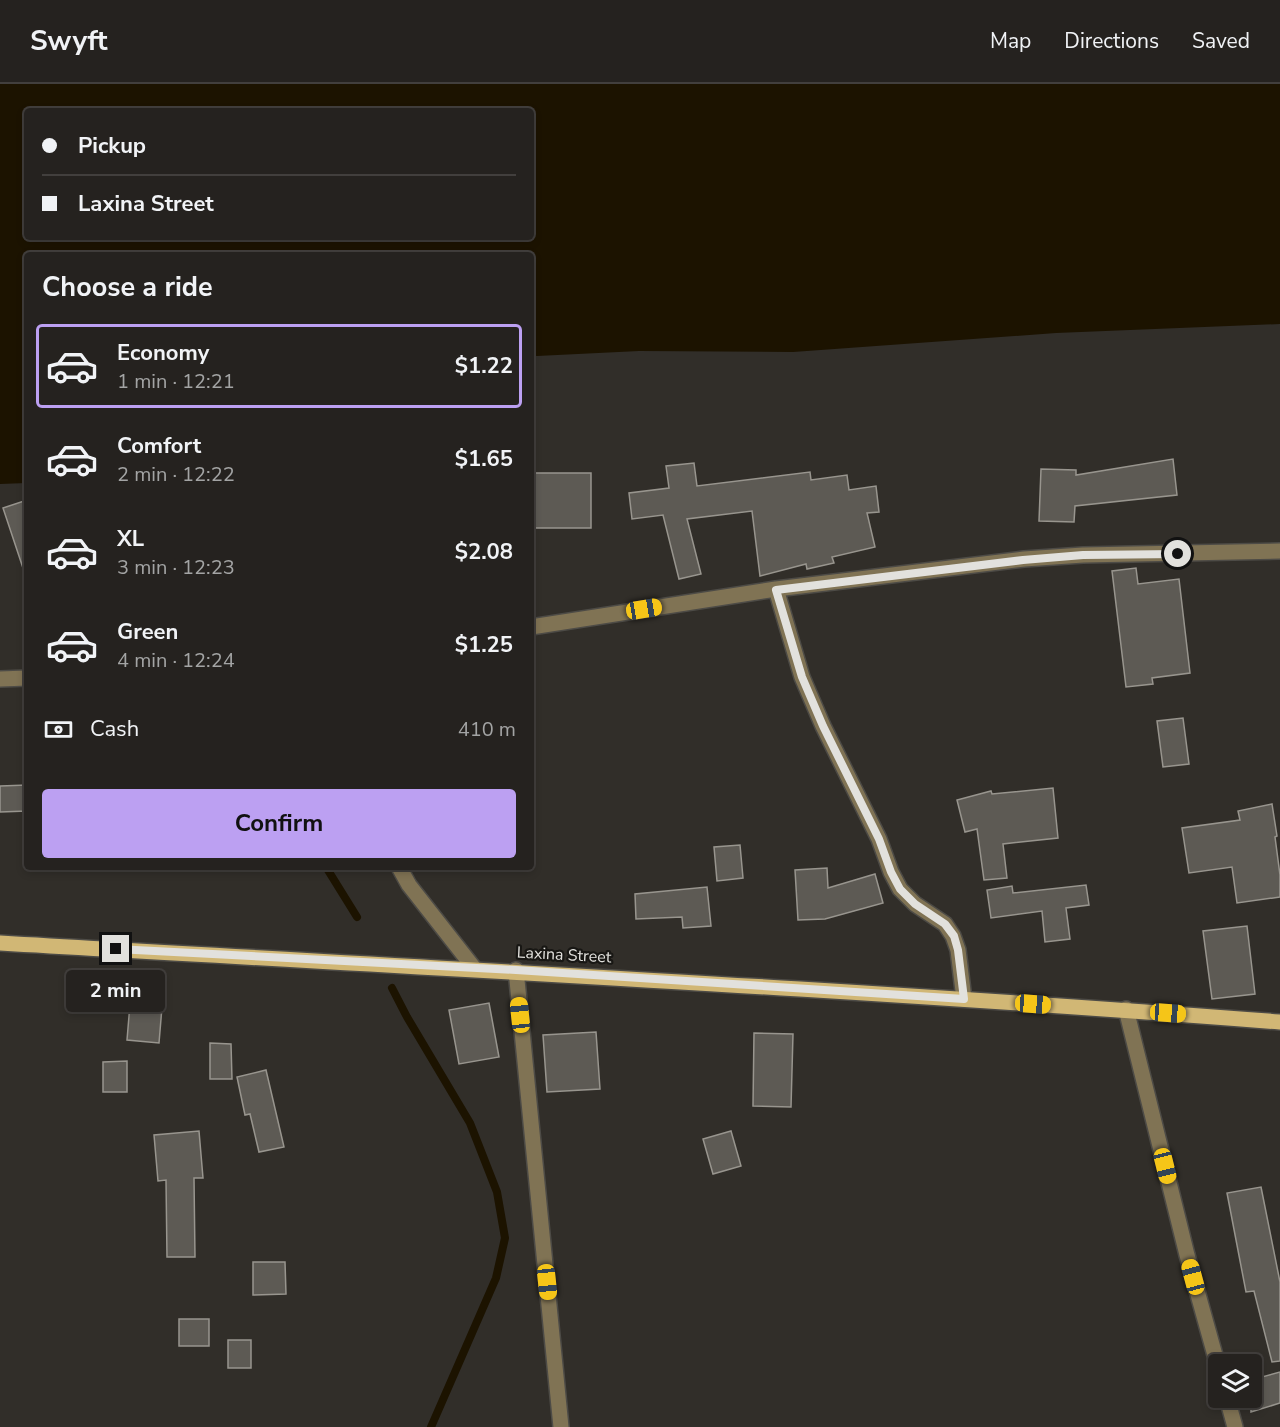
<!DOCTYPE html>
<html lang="en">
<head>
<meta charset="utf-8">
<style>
	:root { --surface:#25221f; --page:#312f2c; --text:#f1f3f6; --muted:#a3a4a4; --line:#423f3d; --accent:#bca0f2 }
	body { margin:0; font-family:"Nunito Sans",sans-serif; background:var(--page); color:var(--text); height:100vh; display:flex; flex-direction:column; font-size:22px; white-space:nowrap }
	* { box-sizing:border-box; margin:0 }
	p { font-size:20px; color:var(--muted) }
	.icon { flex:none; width:33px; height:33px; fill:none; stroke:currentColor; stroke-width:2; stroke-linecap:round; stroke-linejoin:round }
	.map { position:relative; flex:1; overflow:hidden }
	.side { position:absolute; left:24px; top:168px; width:510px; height:618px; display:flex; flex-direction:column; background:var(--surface); border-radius:6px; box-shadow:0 3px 9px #0003,0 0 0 2px var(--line) }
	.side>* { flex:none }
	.hud { position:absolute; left:24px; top:24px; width:510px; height:132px; border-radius:6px; box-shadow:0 3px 9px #0003,0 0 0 2px var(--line); display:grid; align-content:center; height:132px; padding:0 18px; background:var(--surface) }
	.tools { position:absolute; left:1208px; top:1270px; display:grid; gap:12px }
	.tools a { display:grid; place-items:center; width:54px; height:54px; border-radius:6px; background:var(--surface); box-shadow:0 3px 9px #0003,0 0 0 2px var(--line); font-size:30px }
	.end { position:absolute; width:27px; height:27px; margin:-14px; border:8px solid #e2e1dd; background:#111; box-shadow:0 0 0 3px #111 }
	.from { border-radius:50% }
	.bubble { position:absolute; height:42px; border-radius:6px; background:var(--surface); box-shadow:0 3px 9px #0003,0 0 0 2px var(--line); font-size:20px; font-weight:700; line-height:42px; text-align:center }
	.car { position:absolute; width:18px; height:36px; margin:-18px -9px; border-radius:8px; box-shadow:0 0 4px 2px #0007; background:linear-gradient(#f5c518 24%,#345 0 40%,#f5c518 0 76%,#345 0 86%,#f5c518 0) }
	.hud b { display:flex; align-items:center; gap:21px; height:57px; font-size:22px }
	.hud b+b { border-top:2px solid var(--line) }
	.hud i { width:15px; height:15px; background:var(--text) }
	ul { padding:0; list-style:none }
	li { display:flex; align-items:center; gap:18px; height:84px; margin:0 12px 9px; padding:0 6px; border:3px solid transparent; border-radius:6px }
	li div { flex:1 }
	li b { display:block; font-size:22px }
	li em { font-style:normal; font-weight:700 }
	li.selected { border-color:var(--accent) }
	li>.icon { width:54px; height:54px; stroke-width:1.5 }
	h2 { padding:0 18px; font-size:27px; line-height:72px }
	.pay { display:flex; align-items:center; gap:15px; height:66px; padding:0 18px; font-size:22px }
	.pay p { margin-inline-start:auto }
	.button { display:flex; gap:12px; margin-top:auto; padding:12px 18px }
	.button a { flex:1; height:69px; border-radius:6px; background:var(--accent); color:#111; font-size:24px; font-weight:700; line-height:69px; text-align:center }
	header { display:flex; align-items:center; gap:36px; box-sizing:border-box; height:84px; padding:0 30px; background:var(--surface); border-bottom:2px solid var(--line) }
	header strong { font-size:28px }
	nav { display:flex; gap:33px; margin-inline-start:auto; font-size:21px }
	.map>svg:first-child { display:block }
	.water { fill:#1c1300; fill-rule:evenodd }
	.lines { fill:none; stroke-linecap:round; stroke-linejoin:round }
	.stream { stroke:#1c1300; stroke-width:8 }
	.building { fill:#5d5a54; stroke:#98958e; stroke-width:1.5 }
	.minor-casing { stroke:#4d4b46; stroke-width:18 }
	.major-casing { stroke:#4d4b46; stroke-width:18 }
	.minor { stroke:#807354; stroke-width:15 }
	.major { stroke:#d1b775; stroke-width:15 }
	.route { stroke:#e2e1dd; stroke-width:8 }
	.labels { text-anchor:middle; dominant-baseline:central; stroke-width:4.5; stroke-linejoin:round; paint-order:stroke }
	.street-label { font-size:16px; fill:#e2e1dd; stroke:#181714 }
</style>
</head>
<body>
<header>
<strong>Swyft</strong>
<nav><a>Map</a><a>Directions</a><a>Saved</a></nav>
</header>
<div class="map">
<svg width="1280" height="1343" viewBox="0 0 1280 1343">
	<rect width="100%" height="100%" fill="#312e29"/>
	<path class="water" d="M 0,0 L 1280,0 L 1280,240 L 1056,249 L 793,268 L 639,267 L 537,272 L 531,271 L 531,171 L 27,171 L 27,399 L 0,400 ZM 27,27 L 531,27 L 531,153 L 27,153 Z"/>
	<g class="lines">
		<path class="stream" d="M 326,783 L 357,833
			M 392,904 L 407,933 L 470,1039 L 497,1108 L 505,1154 L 496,1194 L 431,1343"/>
	</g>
	<path class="building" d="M 1173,375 L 1177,411 L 1075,422 L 1074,438 L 1039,437 L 1041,385 L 1076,386 L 1076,391 Z
		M 694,379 L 697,402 L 810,388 L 811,396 L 847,391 L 849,406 L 876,402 L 879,428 L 867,429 L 875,463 L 832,473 L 834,479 L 807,485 L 806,480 L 760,492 L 752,427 L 687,435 L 701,490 L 679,495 L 663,431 L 632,435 L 629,409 L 669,404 L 666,382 Z
		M 531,389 L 591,389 L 591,444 L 531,444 Z
		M 27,416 L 27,483 L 23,484 L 3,424 Z
		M 1136,484 L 1138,500 L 1179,495 L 1190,589 L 1152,594 L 1153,600 L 1126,603 L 1112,487 Z
		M 1183,634 L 1189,680 L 1163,683 L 1157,637 Z
		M 27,701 L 27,727 L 0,728 L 0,702 Z
		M 1053,704 L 1058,754 L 1003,760 L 1007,794 L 984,796 L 977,745 L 965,748 L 957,716 L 991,707 L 992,710 Z
		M 1272,720 L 1277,752 L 1275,753 L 1280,791 L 1280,813 L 1237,819 L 1232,783 L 1189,789 L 1182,744 L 1240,736 L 1238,727 Z
		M 740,761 L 743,794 L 717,797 L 714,763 Z
		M 827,784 L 828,804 L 875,790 L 883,819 L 825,835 L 798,836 L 795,786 Z
		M 1086,801 L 1089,821 L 1066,824 L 1070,855 L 1045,858 L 1042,827 L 991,834 L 987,806 L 1012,802 L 1013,809 Z
		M 707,803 L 711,842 L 683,844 L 682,833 L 636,835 L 635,810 Z
		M 1247,842 L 1255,910 L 1212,915 L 1203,847 Z
		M 131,908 L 163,911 L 159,959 L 127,956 Z
		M 489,919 L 499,973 L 459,980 L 449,926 Z
		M 596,948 L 600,1005 L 547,1008 L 543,951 Z
		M 754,949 L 793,950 L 791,1023 L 753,1022 Z
		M 210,959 L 231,960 L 232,995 L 210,995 Z
		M 127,977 L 127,1008 L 103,1008 L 103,978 Z
		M 266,986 L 284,1063 L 259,1068 L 250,1030 L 245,1031 L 237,993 Z
		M 199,1047 L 203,1094 L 194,1094 L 195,1173 L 167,1173 L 166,1096 L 158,1097 L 154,1051 Z
		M 731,1047 L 741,1082 L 713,1090 L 703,1055 Z
		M 1261,1103 L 1280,1198 L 1280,1277 L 1272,1278 L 1254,1207 L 1246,1208 L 1227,1109 Z
		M 253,1178 L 285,1178 L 286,1210 L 253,1211 Z
		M 179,1235 L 209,1235 L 209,1262 L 179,1262 Z
		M 228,1256 L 251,1256 L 251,1284 L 228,1284 Z
		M 1280,1288 L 1280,1319 L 1251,1328 L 1251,1296 Z"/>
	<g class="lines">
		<g class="minor-casing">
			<path id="minor" d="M 776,505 L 802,593 L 823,642 L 879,755 L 891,788 L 900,805 L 915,820 L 945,840 L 953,852 L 958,866 L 964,915
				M 531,543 L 776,505 L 1024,475 L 1083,471 L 1280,467
				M 0,595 L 27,594
				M 399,783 L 409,801 L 474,884
				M 516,886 L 561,1343
				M 1126,925 L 1187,1171 L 1218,1282
				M 1227,1314 L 1235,1343"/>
		</g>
		<g class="major-casing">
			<path id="major" d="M 0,859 C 427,884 854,905 1280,938"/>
		</g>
		<use href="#minor" class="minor"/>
		<use href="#major" class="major"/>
	</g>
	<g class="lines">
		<path class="route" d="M 116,865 L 516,886 L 964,915 L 958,866 L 954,852 L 945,840 L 915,820 L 900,805 L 891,788 L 879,755 L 823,642 L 802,593 L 776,506 L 1023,476 L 1083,471 L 1178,470"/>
	</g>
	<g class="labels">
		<g class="street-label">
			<text transform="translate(564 871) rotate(3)">Laxina Street</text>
		</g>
	</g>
</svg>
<div class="tools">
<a><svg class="icon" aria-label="layers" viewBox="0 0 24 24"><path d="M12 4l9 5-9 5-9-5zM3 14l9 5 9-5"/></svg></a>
</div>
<i class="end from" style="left:1178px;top:470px"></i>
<i class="end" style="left:116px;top:865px"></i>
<div class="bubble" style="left:66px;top:886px;width:99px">2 min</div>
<i class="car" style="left:644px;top:525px;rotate:81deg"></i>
<i class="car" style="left:1033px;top:920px;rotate:94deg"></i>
<i class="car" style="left:1168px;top:929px;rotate:94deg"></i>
<i class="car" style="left:520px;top:931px;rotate:354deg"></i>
<i class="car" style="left:1165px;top:1082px;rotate:166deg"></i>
<i class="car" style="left:1193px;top:1193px;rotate:345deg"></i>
<i class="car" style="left:547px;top:1198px;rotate:174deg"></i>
<div class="hud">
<b><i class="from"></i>Pickup</b>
<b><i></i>Laxina Street</b>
</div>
<section class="side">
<h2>Choose a ride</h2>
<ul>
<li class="selected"><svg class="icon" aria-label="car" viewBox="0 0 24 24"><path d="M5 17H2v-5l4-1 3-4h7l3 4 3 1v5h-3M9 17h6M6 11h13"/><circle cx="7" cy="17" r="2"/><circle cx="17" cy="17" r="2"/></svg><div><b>Economy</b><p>1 min · 12:21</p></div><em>$1.22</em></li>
<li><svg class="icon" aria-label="car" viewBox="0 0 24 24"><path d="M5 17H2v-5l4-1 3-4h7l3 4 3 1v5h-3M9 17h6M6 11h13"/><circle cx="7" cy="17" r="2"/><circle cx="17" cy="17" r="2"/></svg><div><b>Comfort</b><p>2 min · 12:22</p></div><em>$1.65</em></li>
<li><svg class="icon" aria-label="car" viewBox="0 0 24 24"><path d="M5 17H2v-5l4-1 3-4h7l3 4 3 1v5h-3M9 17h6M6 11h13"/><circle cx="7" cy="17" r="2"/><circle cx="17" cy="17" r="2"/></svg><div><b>XL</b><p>3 min · 12:23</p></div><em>$2.08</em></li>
<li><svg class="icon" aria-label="car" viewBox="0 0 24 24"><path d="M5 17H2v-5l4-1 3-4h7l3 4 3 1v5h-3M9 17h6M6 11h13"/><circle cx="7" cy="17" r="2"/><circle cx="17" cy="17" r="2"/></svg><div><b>Green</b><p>4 min · 12:24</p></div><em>$1.25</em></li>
</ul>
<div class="pay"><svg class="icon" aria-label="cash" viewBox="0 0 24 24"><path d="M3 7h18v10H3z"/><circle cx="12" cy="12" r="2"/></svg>Cash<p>410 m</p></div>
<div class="button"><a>Confirm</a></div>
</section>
</div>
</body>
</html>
